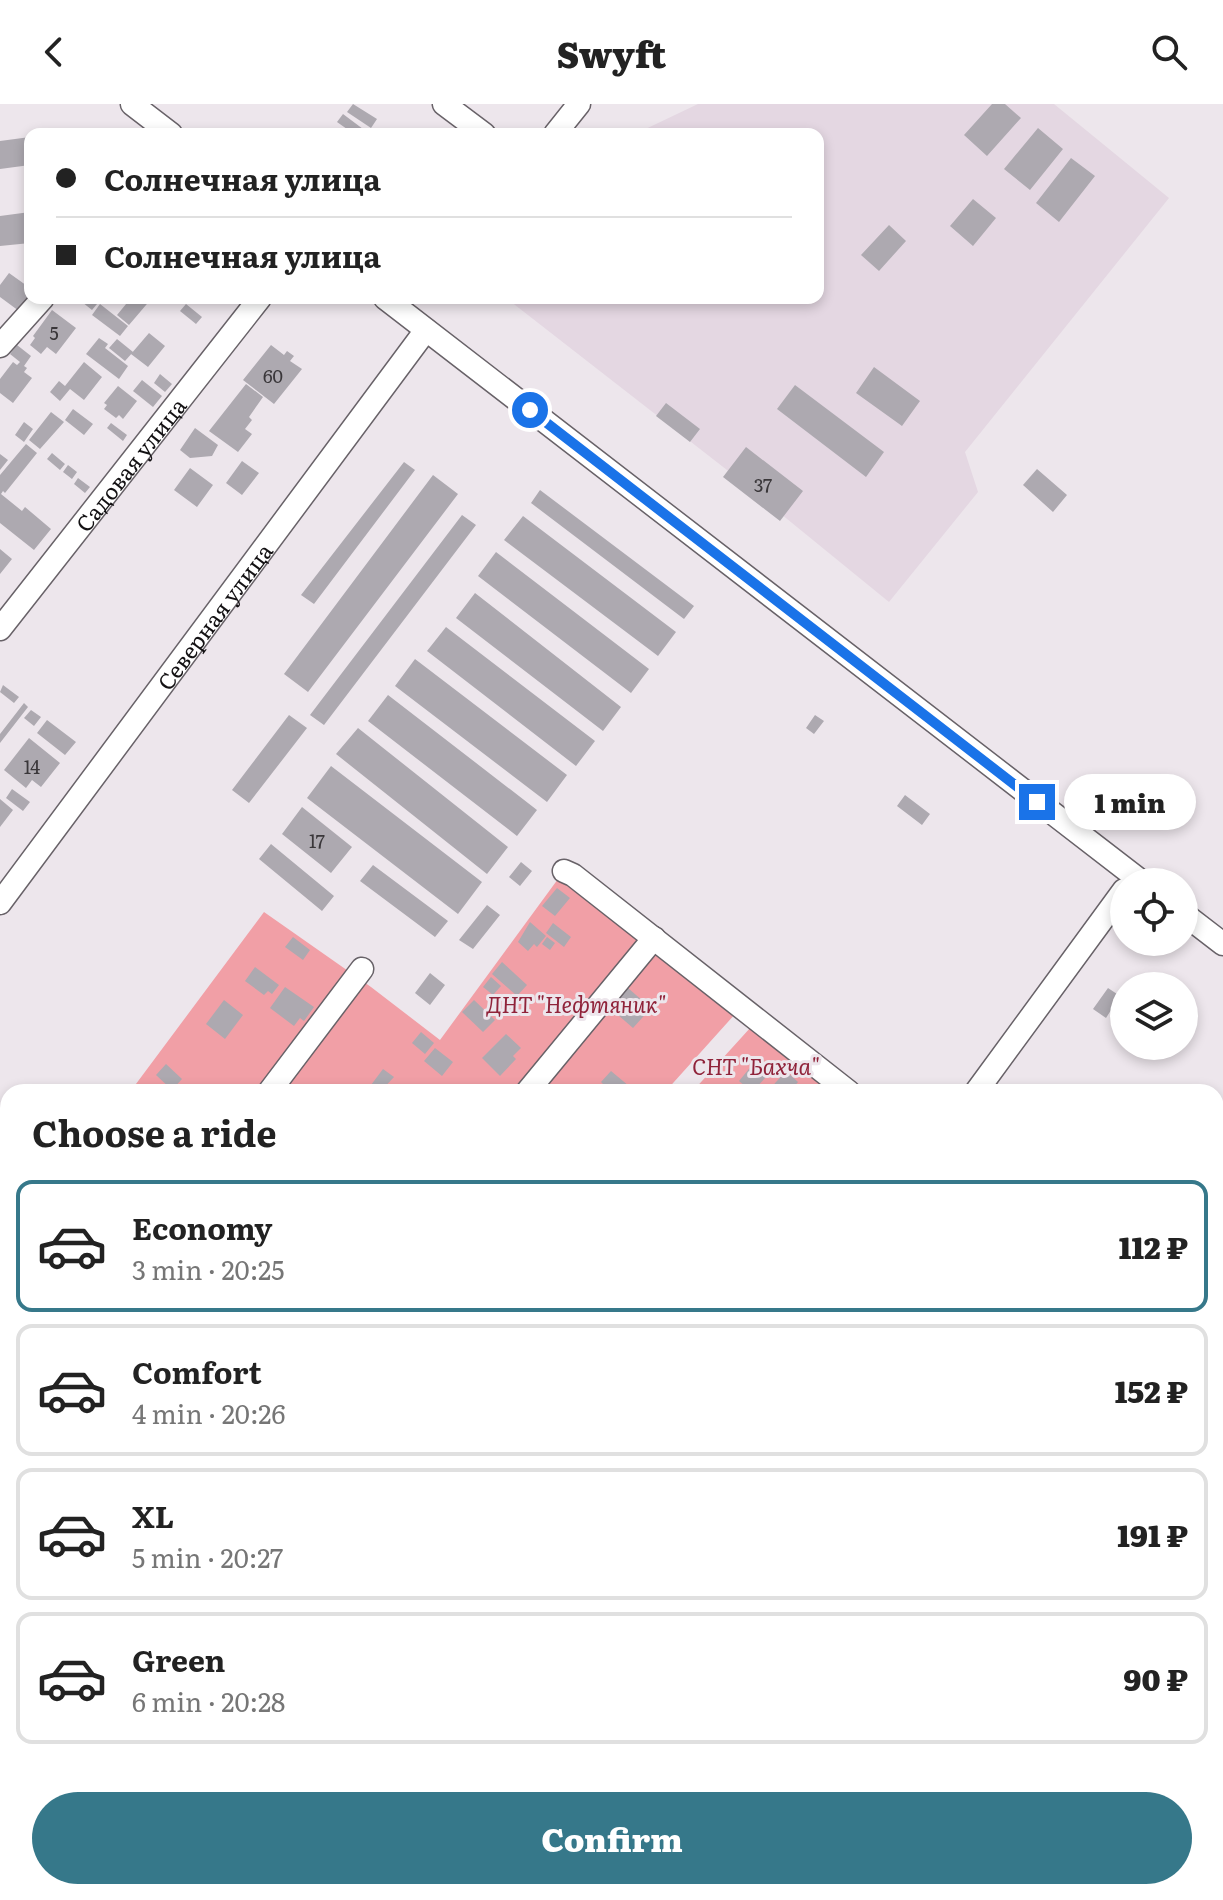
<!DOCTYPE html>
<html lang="en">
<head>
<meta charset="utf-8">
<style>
	:root { --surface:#fff; --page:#f2f2f2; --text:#222; --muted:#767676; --line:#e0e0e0; --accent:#36788a }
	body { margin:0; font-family:Literata,serif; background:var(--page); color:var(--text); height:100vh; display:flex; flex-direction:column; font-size:30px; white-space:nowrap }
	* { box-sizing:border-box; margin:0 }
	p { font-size:26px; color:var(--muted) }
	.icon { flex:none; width:44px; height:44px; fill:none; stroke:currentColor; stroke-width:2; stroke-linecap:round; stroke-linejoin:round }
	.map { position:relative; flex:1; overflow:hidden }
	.panel { position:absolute; left:0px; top:980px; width:1224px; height:816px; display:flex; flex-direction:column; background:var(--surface); border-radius:24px 24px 0 0; box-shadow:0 4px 12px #0003 }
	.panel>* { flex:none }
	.top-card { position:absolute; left:24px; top:24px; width:800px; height:176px; border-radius:16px; box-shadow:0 4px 12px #0003; display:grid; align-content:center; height:176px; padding:0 32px; background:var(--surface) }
	.buttons { position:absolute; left:1110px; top:764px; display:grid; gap:16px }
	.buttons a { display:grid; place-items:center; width:88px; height:88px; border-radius:50%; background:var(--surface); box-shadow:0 4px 12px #0003; font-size:40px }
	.end { position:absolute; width:36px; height:36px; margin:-18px; border:10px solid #1a73e8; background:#fff; box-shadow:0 0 0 4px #fff }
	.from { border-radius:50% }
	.bubble { position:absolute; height:56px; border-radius:28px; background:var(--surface); box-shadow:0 4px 12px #0003; font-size:26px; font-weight:800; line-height:56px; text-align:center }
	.top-card b { display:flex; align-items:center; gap:28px; height:76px; font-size:30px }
	.top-card b+b { border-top:2px solid var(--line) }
	.top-card i { width:20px; height:20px; background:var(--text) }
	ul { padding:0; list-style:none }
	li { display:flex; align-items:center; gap:24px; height:132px; margin:0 16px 12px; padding:0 16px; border:4px solid var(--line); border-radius:16px }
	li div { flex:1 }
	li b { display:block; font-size:30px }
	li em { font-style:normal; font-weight:800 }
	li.current { border-color:var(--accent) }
	li>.icon { width:72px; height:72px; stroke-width:1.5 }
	h2 { padding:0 32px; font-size:36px; line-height:96px }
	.button { display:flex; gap:16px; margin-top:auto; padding:16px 32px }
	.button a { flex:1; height:92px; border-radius:48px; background:var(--accent); color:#fff; font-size:32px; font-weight:800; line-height:92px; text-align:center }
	header { display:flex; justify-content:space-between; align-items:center; height:104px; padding:0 32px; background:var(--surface); font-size:36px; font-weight:800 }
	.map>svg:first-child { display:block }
	.built { fill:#e4d7e2 }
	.green { fill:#f19fa6 }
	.building { fill:#ada9b0 }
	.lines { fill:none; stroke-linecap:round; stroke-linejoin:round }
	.minor-casing { stroke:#686268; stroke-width:25 }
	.minor { stroke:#fff; stroke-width:22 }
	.route { stroke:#1a73e8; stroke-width:10 }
	.labels { text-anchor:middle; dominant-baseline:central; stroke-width:6; stroke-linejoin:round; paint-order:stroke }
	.number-label { font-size:18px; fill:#3a373a }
	.street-label { font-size:22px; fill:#131113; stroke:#ede6ec }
	.park-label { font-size:22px; font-style:italic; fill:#90233a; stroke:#ede6ec }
</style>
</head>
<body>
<header><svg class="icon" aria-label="back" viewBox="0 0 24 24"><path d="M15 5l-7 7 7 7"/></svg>Swyft<svg class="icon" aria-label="search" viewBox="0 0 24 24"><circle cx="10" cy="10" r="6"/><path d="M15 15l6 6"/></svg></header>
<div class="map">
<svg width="1223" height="1796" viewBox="0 0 1223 1796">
	<rect width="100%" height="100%" fill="#ede6ec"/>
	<path class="built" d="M 698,0 L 1054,0 L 1169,94 L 965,348 L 978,388 L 889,498 L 727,366 L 506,194 L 818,194 L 818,30 L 635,30 Z
		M 1223,1120 L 1223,1574 L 1216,1570 L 1216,1134 Z"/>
	<path class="green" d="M 558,775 L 736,909 L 665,988 L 130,988 L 264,808 L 371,883 L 440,936 Z
		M 751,923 L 835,988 L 692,988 Z
		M 8,1111 L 8,1316 L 0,1309 L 0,1120 Z
		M 44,1788 L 296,1788 L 293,1796 L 10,1796 L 29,1794 Z
		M 318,1788 L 990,1788 L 995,1796 L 317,1796 Z"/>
	<path class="building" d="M 353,0 L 377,15 L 371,24 L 347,8 Z
		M 992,0 L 1005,0 L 1021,14 L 987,52 L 964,31 Z
		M 343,10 L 363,25 L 359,30 L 354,30 L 337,18 Z
		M 1038,24 L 1063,45 L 1030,86 L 1004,65 Z
		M 30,33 L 30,61 L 0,65 L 0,37 Z
		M 1071,54 L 1095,72 L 1059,118 L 1036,99 Z
		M 973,95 L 996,114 L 973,142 L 950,122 Z
		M 30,108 L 30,139 L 0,142 L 0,112 Z
		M 889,121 L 906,137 L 879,167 L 861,151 Z
		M 9,169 L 30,184 L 30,192 L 19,207 L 0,193 L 0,181 Z
		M 77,194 L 102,194 L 92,206 Z
		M 131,194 L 152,194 L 129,221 L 117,211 Z
		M 100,200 L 128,222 L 120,232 L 92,211 Z
		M 186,200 L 202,213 L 196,220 L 180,207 Z
		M 52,206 L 76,224 L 56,250 L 47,243 L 41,250 L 30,241 L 35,234 L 33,232 Z
		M 149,229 L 165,242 L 148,263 L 131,250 Z
		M 99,234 L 108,240 L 105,244 L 128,262 L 119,275 L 86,250 Z
		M 117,235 L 133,248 L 125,257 L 109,244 Z
		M 17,241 L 31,252 L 24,262 L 27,264 L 24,268 L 32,274 L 13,299 L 0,289 L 0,275 L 13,258 L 17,261 L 20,258 L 10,250 Z
		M 271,241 L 284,251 L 287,247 L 294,252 L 290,257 L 302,265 L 274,300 L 243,276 Z
		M 84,258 L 102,273 L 84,296 L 70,285 L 60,297 L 50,288 L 59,277 L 65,282 Z
		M 874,263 L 920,297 L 902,322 L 856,289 Z
		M 160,270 L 172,280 L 165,288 L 154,279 Z
		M 142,276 L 162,292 L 153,303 L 133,287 Z
		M 246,280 L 263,293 L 249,313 L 252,316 L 245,325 L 252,330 L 238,348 L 209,327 Z
		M 795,281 L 884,348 L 866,373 L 777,305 Z
		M 118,282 L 137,297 L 123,315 L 119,311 L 116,314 L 104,305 L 107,301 L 104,299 Z
		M 666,299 L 700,325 L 690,338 L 656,312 Z
		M 73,305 L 93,320 L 84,331 L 65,316 Z
		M 51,308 L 64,318 L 40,345 L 29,336 Z
		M 24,318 L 33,325 L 24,338 L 15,331 Z
		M 111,319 L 127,331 L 123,337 L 107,324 Z
		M 195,324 L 218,341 L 212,352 L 190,354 L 180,346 Z
		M 26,340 L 37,349 L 5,389 L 3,387 L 1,390 L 22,407 L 25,403 L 51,425 L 34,446 L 0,419 L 0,371 Z
		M 746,343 L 803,387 L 780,417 L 723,373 Z
		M 52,349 L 65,360 L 60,366 L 47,355 Z
		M 0,350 L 8,356 L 0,366 Z
		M 242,357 L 259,369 L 242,391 L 226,379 Z
		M 404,358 L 415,366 L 314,500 L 301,491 Z
		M 68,361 L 77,368 L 72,375 L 63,368 Z
		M 190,364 L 213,381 L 197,403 L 174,386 Z
		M 1037,365 L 1067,391 L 1053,408 L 1023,381 Z
		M 433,371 L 458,390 L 308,588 L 284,570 Z
		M 78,374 L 90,383 L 85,389 L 74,380 Z
		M 540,386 L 694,502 L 684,515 L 531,399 Z
		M 462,411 L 476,421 L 324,621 L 310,611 Z
		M 523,412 L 676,528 L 658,552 L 504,436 Z
		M 0,445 L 12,455 L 0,470 Z
		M 496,448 L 649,565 L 631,589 L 478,472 Z
		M 475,489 L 621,603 L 603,627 L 456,514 Z
		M 446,523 L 595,637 L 576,662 L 427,547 Z
		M 415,555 L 567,671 L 547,698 L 395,582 Z
		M 3,581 L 19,593 L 14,599 L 0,588 Z
		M 388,591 L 537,706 L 517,732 L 368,617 Z
		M 24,599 L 28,603 L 0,639 L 0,630 Z
		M 31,606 L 41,613 L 34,622 L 24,614 Z
		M 289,611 L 307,624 L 249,699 L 232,686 Z
		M 815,611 L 824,617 L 814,630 L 806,624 Z
		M 47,616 L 76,638 L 65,651 L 37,629 Z
		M 358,624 L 508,743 L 487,770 L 336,650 Z
		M 29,634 L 60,659 L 41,683 L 32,676 L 26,684 L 4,666 Z
		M 331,662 L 482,778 L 458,810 L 307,694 Z
		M 12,685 L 30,698 L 23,707 L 6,694 Z
		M 905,691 L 930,710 L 922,721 L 897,702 Z
		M 0,695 L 13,706 L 0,723 Z
		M 302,703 L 352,743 L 331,769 L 282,730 Z
		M 271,740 L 334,792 L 322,807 L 259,755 Z
		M 521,758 L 532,767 L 520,782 L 509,773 Z
		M 373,761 L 448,817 L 435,833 L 360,777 Z
		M 557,784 L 570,794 L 555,812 L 542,802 Z
		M 487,801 L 500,811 L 473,845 L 459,836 Z
		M 530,818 L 546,832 L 537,843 L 534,840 L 528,847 L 518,838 Z
		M 553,819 L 571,833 L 564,843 L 546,829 Z
		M 293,833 L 310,846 L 303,856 L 285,843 Z
		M 547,833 L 555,839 L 550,846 L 542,840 Z
		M 502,858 L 527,881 L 517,892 L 492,870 Z
		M 255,863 L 279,881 L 272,890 L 268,887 L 264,891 L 245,877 Z
		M 430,869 L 445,881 L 430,901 L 415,889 Z
		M 491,873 L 501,882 L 493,891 L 483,883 Z
		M 285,883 L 314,903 L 304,917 L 300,914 L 294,922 L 270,904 Z
		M 628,884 L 651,904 L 633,924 L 610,904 Z
		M 1108,884 L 1120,892 L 1106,914 L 1093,905 Z
		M 224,896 L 243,911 L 225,935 L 206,920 Z
		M 474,896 L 495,916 L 483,928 L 462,908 Z
		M 421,928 L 434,939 L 425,950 L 412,939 Z
		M 506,930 L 521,944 L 513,952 L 516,955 L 500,972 L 482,954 Z
		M 435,944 L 453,958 L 442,972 L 424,957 Z
		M 166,960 L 182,975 L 172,986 L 156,971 Z
		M 753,960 L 767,972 L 752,988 L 739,977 Z
		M 383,965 L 394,973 L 380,988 L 371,981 Z
		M 611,967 L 629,982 L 624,988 L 603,988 L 607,984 L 601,978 Z
		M 786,967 L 798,978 L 790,988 L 767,988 Z
		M 1223,1192 L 1223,1251 L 1216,1263 L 1216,1205 Z
		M 0,1248 L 8,1254 L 8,1273 L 0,1267 Z
		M 1223,1285 L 1223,1332 L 1216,1344 L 1216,1297 Z
		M 0,1336 L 8,1342 L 8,1382 L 0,1375 Z
		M 1223,1372 L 1223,1443 L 1216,1455 L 1216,1384 Z
		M 0,1409 L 8,1415 L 8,1463 L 0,1457 Z
		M 1223,1476 L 1223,1538 L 1216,1551 L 1216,1488 Z
		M 0,1478 L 8,1484 L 8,1517 L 0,1511 Z
		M 0,1535 L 8,1542 L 8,1581 L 0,1575 Z
		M 0,1594 L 8,1601 L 8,1638 L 0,1632 Z
		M 0,1665 L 8,1671 L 8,1695 L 0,1705 Z
		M 0,1735 L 8,1741 L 8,1751 L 0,1762 Z"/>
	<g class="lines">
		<g class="minor-casing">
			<g id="minor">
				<path d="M 132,0 L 171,30"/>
				<path d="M 444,0 L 484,30"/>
				<path d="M 555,30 L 579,0"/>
				<path d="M 385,194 L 1142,778"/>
				<path d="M 0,242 L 43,194"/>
				<path id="s1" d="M 0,525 L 260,194"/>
				<path d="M 564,767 L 573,771 L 849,988"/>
				<path id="s2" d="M 0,799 L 426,226"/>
				<path d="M 1184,810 L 1223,840"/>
				<path d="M 269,988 L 362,865"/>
				<path d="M 527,988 L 654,834"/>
				<path d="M 976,988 L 1124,786"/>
				<path d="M 0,1095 L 8,1085"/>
				<path d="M 1,1322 L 8,1313"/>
			</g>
		</g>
		<use href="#minor" class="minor"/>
	</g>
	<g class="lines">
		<path class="route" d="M 530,306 L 1037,698"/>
	</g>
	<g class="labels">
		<g class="number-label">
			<text x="54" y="228">5</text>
			<text x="273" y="271">60</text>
			<text x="763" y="380">37</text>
			<text x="32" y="662">14</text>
			<text x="317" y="736">17</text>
		</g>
		<g class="street-label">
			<text stroke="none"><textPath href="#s1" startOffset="210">Садовая улица</textPath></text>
			<text stroke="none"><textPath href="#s2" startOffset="358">Северная улица</textPath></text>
		</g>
		<g class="park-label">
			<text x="576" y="899">ДНТ "Нефтяник"</text>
			<text x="756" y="961">СНТ "Бахча"</text>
		</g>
	</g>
</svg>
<div class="buttons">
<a><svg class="icon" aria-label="locate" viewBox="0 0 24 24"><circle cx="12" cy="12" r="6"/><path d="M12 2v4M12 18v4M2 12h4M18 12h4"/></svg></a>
<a><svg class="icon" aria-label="layers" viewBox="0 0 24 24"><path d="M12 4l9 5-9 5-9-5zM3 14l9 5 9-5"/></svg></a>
</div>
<i class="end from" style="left:530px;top:306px"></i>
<i class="end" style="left:1037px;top:698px"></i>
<div class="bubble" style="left:1064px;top:670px;width:132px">1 min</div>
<div class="top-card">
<b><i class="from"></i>Солнечная улица</b>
<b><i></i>Солнечная улица</b>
</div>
<section class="panel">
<h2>Choose a ride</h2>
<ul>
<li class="current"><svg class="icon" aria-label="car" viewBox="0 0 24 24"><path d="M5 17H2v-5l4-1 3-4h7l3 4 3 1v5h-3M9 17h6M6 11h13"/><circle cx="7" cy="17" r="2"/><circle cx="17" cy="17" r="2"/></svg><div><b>Economy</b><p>3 min · 20:25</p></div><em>112 ₽</em></li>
<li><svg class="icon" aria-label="car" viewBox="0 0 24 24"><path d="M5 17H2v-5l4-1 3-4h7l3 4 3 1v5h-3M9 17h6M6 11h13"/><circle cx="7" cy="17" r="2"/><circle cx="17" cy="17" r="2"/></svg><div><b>Comfort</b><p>4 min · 20:26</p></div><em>152 ₽</em></li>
<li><svg class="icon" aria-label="car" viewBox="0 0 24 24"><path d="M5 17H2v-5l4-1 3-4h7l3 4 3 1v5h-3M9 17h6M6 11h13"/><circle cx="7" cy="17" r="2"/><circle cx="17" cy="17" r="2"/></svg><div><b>XL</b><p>5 min · 20:27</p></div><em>191 ₽</em></li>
<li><svg class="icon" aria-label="car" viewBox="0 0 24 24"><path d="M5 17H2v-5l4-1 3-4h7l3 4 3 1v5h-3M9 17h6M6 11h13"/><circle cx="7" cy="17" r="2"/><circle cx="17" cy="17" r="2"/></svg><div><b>Green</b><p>6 min · 20:28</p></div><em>90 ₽</em></li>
</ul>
<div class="button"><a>Confirm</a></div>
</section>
</div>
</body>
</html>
